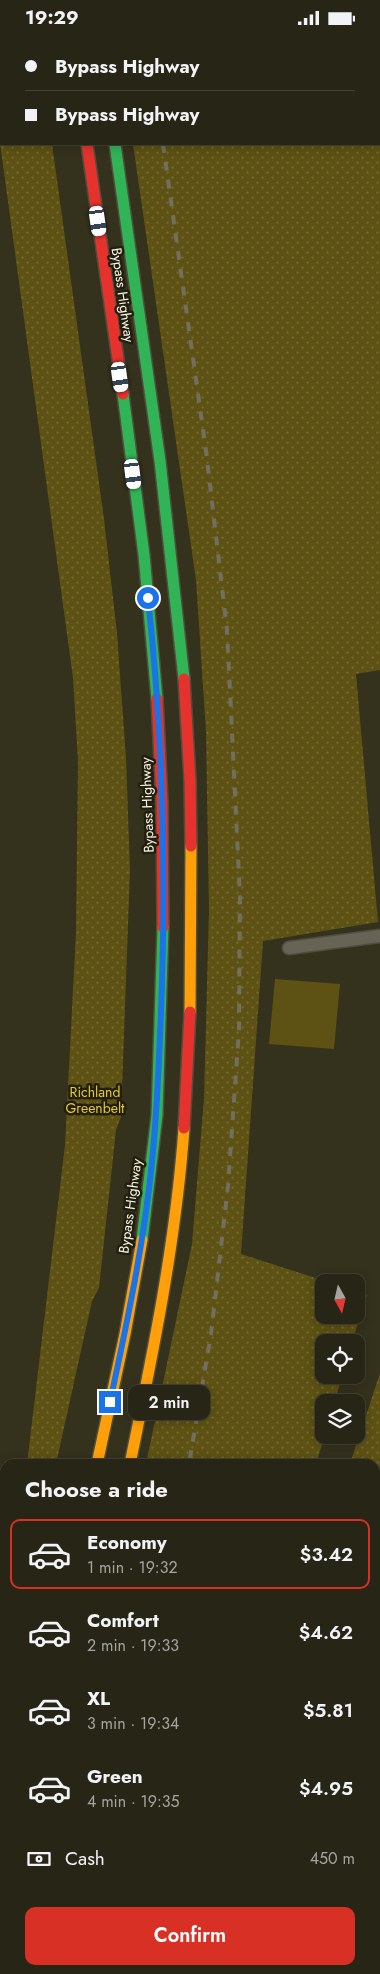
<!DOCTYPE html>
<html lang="en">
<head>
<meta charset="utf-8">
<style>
	:root { --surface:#272516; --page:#2f2d1f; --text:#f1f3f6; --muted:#a4a5a1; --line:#434235; --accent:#d93025 }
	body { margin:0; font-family:Jost,sans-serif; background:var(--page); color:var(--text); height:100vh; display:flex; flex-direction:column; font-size:19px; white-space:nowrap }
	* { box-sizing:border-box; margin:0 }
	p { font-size:16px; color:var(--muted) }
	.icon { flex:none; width:28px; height:28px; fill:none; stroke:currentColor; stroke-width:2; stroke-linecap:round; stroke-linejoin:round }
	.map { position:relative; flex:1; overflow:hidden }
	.details { position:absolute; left:0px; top:1424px; width:380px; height:516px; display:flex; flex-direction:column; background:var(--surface); border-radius:15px 15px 0 0; box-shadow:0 2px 12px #0003,0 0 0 1px var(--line) }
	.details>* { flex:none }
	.hud { position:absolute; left:0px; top:0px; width:380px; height:110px; box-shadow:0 2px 12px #0003,0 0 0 1px var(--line); display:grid; align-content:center; height:110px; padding:0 25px; background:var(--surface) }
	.needle { width:32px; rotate:172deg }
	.fabs { position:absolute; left:315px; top:1239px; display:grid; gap:10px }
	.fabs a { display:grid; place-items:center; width:50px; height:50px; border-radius:10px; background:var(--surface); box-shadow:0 2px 12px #0003,0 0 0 1px var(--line); font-size:25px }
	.end { position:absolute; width:22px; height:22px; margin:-11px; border:6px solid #1a73e8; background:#fff; box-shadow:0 0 0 2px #fff }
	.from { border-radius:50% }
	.bubble { position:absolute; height:35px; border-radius:10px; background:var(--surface); box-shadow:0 2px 12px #0003,0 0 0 1px var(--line); font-size:16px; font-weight:600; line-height:35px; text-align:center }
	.car { position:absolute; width:15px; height:30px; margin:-15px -8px; border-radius:6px; box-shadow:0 0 4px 1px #0007; background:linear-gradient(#fff 24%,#345 0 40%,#fff 0 76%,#345 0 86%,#fff 0) }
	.hud b { display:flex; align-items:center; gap:18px; height:48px; font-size:19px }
	.hud b+b { border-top:1px solid var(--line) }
	.hud i { width:12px; height:12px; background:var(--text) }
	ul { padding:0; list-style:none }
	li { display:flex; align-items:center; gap:15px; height:70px; margin:0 10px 8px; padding:0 15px; border:2px solid transparent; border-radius:10px }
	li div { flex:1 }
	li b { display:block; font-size:19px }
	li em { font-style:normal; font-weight:600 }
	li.selected { border-color:var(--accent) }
	li>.icon { width:45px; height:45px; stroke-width:1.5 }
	h2 { padding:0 25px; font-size:22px; line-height:60px }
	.pay { display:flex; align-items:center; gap:12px; height:55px; padding:0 25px; font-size:19px }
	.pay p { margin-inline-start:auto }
	.button { display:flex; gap:10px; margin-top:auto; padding:10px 25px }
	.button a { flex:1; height:58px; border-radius:10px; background:var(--accent); color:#fff; font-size:20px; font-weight:600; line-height:58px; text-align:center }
	.status { display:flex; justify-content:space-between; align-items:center; height:35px; padding:0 25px; background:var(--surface); direction:ltr }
	.status svg { height:14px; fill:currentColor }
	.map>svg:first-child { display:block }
	.grass { fill:url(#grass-dots) }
	.forest { fill:url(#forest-firs) }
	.pitch { fill:#5d5213 }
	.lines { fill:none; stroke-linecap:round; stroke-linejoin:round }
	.street-casing { stroke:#4f4d3d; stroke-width:15 }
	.fast-casing { stroke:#4f4d3d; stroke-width:14 }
	.slow-casing { stroke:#4f4d3d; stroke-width:14 }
	.jam-casing { stroke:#4f4d3d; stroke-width:14 }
	.street { stroke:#676456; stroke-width:12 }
	.fast { stroke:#30b455; stroke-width:11 }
	.slow { stroke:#ff9f0a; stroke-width:11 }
	.jam { stroke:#e5322d; stroke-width:11 }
	.rail { stroke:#716f60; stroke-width:4; stroke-dasharray:9 9; stroke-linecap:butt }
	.route { stroke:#1a73e8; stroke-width:6 }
	.labels { text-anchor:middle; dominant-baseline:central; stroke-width:5; stroke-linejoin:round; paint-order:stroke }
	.street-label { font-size:14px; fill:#f8f5e0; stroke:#221f10 }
	.park-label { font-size:14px; fill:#e8cc2b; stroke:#221f10 }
</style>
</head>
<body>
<div class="status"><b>19:29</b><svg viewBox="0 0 49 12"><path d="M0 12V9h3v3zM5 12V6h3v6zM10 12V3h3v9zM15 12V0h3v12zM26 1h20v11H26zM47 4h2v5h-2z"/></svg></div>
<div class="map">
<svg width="380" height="1939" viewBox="0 0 380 1939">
	<defs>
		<pattern id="grass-dots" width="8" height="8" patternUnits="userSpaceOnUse" patternTransform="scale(1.25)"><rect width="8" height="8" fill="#5d5213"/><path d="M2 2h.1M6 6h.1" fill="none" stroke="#756c35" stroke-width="1.8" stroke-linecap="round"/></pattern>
		<pattern id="forest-firs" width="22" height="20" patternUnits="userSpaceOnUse" patternTransform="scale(1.25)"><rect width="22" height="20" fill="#5d5213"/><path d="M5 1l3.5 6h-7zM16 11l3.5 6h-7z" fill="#756c35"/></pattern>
	</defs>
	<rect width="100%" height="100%" fill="#34311d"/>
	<path class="grass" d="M 0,0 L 37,0 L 1,1 L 1,109 L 52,109 L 104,484 L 117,598 L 126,723 L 130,835 L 121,1082 L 116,1095 L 99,1253 L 92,1266 L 56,1429 L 27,1429 L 65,1110 L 76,897 L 78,726 L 73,643 L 0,108 Z
		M 117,0 L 380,0 L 380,635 L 356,639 L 378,887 L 263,906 L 241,1219 L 328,1247 L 324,1248 L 324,1280 L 356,1280 L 356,1256 L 367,1260 L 352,1307 L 324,1308 L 324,1340 L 343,1340 L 334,1367 L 324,1368 L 325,1400 L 316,1429 L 146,1429 L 192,1209 L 204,1063 L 209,875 L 206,697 L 196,545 L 133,109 L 379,109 L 379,1 Z
		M 380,1338 L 380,1620 L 375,1620 L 375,1429 L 350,1429 Z
		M 5,1477 L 5,1670 L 0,1672 L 0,1481 Z"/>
	<path class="forest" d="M 380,1670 L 380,1935 L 351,1939 L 330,1939 L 329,1935 L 375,1935 L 375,1671 Z"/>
	<path class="pitch" d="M 275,944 L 340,949 L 334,1014 L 269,1009 Z"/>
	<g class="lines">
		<g class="street-casing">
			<path id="street" d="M 289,913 L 380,901"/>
		</g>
		<g class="fast-casing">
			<path id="fast" d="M 72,0 L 72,1
				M 100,0 L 100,1
				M 115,109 L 160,426 L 184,644
				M 123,359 L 144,520 L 157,664
				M 142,1205 L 157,1080 L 163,892
				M 375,1654 L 380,1653
				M 0,1707 L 5,1707
				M 0,1734 L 5,1746"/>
		</g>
		<g class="slow-casing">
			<path id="slow" d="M 190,977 L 191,811
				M 97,1429 L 125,1299 L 142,1205
				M 130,1429 C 153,1318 176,1206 184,1093
				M 375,1633 L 380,1633
				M 0,1683 L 5,1682
				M 194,1935 L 194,1939"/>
		</g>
		<g class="jam-casing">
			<path id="jam" d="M 87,109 L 123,359
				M 184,644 L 190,745 L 191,811
				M 157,664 L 162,766 L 163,892
				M 184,1093 L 190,977
				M 0,1803 L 5,1787
				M 0,1905 L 5,1889"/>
		</g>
		<use href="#street" class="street"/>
		<use href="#fast" class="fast"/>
		<use href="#slow" class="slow"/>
		<use href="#jam" class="jam"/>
		<path class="rail" d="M 148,0 L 148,1
			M 163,109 L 206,416 L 227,595 L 240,862 L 239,995 L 228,1151 L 211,1299 L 189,1429
			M 53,1939 L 54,1935"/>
	</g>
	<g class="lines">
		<path class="route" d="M 110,1367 C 127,1288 144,1208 152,1127 C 158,1068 160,1008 162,948 C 166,820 162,691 148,563"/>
	</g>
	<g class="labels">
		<g class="street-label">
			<text transform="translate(123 260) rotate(82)">Bypass Highway</text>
			<text transform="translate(147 770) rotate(-92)">Bypass Highway</text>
			<text transform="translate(130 1171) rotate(-82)">Bypass Highway</text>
		</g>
		<g class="park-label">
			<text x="95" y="1057">Richland<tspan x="95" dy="16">Greenbelt</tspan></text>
		</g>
	</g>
</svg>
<div class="fabs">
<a><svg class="needle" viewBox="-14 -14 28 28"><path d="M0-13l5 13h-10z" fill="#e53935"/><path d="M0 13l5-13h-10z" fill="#a4a5a1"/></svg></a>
<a><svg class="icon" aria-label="locate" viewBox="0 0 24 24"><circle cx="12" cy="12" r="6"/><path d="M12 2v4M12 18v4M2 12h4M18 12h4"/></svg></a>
<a><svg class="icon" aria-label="layers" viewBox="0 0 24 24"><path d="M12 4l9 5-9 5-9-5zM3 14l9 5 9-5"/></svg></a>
</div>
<i class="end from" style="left:148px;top:563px"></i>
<i class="end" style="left:110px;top:1367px"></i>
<div class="bubble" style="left:128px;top:1350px;width:82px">2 min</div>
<i class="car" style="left:98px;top:186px;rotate:172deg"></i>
<i class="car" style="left:120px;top:342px;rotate:172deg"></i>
<i class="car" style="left:133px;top:439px;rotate:173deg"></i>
<div class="hud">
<b><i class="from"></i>Bypass Highway</b>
<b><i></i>Bypass Highway</b>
</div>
<section class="details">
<h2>Choose a ride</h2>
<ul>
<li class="selected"><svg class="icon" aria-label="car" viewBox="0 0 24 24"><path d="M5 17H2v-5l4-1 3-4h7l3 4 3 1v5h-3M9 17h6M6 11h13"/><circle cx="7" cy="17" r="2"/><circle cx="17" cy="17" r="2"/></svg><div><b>Economy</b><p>1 min · 19:32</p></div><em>$3.42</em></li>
<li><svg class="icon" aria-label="car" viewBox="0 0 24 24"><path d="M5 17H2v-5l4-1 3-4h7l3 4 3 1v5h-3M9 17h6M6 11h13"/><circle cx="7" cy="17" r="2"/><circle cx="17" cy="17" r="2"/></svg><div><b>Comfort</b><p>2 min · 19:33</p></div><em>$4.62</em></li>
<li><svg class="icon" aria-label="car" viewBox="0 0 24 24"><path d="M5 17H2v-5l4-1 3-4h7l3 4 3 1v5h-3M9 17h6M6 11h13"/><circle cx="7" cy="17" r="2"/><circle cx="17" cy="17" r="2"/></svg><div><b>XL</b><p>3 min · 19:34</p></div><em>$5.81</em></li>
<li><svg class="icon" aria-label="car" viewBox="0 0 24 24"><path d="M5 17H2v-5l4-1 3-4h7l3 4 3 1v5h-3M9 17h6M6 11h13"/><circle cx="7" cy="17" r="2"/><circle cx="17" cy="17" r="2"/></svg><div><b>Green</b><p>4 min · 19:35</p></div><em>$4.95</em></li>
</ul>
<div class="pay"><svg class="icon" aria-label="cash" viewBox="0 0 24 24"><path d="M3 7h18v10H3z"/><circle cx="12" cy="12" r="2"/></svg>Cash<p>450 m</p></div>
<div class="button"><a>Confirm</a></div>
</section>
</div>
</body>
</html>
